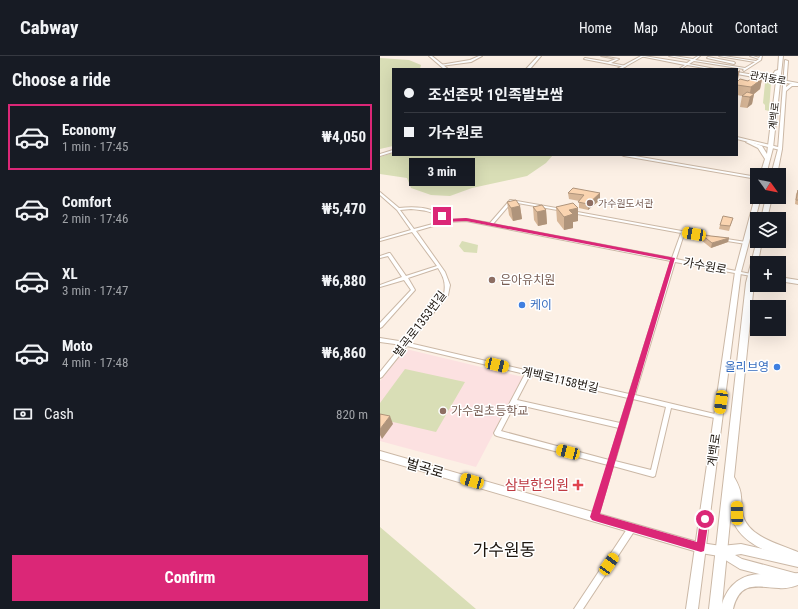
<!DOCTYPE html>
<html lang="en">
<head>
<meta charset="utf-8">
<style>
	:root { --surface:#171b24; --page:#20242c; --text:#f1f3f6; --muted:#9ea1a6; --line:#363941; --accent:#db2777 }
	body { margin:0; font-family:"Roboto Condensed","Noto Sans KR",sans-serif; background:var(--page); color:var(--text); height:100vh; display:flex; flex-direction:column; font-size:15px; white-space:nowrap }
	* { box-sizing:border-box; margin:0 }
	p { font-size:13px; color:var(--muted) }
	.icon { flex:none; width:22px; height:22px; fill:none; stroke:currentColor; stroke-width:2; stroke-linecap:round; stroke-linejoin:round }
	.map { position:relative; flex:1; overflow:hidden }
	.details { display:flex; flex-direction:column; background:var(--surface); width:380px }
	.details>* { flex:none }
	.banner { position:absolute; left:12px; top:12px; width:346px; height:88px; border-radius:0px; box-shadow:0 4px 16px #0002; display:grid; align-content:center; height:88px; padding:0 12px; background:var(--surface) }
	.needle { width:26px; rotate:123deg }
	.buttons { position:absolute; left:370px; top:112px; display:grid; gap:8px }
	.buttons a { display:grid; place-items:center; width:36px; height:36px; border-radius:0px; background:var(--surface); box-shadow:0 4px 16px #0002; font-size:20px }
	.end { position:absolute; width:18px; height:18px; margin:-9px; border:5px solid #db2777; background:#fff; box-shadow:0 0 0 2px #fff }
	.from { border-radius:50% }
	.bubble { position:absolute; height:28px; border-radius:0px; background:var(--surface); box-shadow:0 4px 16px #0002; font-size:13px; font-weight:700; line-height:28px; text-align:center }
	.car { position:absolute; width:12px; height:24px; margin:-12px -6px; border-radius:5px; box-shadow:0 0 3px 1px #0007; background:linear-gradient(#f5c518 24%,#345 0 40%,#f5c518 0 76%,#345 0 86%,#f5c518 0) }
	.banner b { display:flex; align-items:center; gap:14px; height:38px; font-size:15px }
	.banner b+b { border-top:1px solid var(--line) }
	.banner i { width:10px; height:10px; background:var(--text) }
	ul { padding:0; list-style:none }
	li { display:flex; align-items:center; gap:12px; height:66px; margin:0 8px 6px; padding:0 4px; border:2px solid transparent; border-radius:0px }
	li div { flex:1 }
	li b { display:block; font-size:15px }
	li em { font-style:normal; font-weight:700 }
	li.current { border-color:var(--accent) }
	li>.icon { width:36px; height:36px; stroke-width:1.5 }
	h2 { padding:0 12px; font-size:18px; line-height:48px }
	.pay { display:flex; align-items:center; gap:10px; height:44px; padding:0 12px; font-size:15px }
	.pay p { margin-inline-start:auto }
	.action { display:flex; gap:8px; margin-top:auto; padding:8px 12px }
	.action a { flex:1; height:46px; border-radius:0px; background:var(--accent); color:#fff; font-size:16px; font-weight:700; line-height:46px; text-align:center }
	header { display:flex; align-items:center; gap:24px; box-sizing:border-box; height:56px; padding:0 20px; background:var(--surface); border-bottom:1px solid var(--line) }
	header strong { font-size:19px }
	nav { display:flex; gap:22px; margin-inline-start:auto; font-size:14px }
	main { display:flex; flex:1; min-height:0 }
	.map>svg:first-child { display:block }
	.education { fill:#fce1e1 }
	.green { fill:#d9deb6 }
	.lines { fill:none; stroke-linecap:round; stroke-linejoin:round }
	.street-casing { stroke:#cbb8a6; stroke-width:2 }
	.secondary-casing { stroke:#cbb8a6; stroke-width:2 }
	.primary-casing { stroke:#cbb8a6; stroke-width:2 }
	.street { fill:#fff; fill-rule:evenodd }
	.secondary { fill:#fff; fill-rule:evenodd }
	.primary { fill:#fff; fill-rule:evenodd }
	.wall { fill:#d7b697 }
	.shaded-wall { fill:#af947b }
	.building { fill:#fad4b0; stroke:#af947b }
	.route { fill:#db2777 }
	.education-dot { fill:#8d6e63; stroke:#fff; stroke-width:1.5 }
	.shop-dot { fill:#3f7fe0; stroke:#fff; stroke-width:1.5 }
	.health-dot { fill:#e0444e; stroke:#fff; stroke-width:1.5 }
	.labels { text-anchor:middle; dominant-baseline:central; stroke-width:3; stroke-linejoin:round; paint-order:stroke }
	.far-street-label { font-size:10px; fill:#1d160f; stroke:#fff }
	.far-education-label { font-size:10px; fill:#785e54; stroke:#fff; text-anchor:start }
	.street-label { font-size:12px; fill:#1d160f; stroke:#fff }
	.education-label { font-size:12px; fill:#785e54; stroke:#fff; text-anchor:start }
	.shop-label { font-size:12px; fill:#366cbe; stroke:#fff; text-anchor:start }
	.near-street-label { font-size:14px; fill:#1d160f; stroke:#fff }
	.near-health-label { font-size:14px; fill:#be3a42; stroke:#fff; text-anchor:end }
	.near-quarter-label { font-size:17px; fill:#1d160f; stroke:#fff }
</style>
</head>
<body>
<header>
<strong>Cabway</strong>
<nav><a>Home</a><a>Map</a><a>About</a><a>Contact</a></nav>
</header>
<main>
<section class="details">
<h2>Choose a ride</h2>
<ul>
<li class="current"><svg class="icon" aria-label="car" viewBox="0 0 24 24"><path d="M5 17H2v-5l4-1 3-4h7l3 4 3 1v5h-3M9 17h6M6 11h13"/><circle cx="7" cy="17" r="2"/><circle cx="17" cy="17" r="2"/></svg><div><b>Economy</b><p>1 min · 17:45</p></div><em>₩4,050</em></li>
<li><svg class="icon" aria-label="car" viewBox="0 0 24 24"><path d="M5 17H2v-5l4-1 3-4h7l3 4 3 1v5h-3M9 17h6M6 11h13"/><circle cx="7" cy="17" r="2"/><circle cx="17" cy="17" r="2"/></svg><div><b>Comfort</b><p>2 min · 17:46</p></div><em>₩5,470</em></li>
<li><svg class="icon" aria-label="car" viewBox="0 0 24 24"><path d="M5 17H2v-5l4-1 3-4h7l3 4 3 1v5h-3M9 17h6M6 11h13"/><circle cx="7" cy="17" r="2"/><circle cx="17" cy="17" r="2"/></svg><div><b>XL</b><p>3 min · 17:47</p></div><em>₩6,880</em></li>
<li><svg class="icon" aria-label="car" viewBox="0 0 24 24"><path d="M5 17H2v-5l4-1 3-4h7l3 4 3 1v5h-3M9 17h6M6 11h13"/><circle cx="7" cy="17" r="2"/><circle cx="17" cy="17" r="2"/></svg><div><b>Moto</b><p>4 min · 17:48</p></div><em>₩6,860</em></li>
</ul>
<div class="pay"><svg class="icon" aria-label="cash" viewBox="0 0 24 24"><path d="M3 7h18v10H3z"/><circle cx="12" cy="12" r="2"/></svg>Cash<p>820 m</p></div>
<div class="action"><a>Confirm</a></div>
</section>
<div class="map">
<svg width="418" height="553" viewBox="0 0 418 553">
	<rect width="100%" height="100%" fill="#fcf0e5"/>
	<path class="education" d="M 26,293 L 143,321 L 96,411 L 0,385 L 0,325 Z"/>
	<path class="green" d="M 0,2 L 29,4 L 41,9 L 40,13 L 13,13 L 13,90 L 0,93 Z
		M 388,26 L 391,27 L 389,55 L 385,54 L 385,49 L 383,47 L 385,27 Z
		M 13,97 L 13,99 L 173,99 L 166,107 L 147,120 L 92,132 L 70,140 L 51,139 L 31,132 L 27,122 L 0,118 L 0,101 Z
		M 82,185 L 98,189 L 97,197 L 84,196 L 79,190 Z
		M 25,313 L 85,326 L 56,376 L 0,363 L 0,347 Z
		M 0,471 L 96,553 L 0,553 Z"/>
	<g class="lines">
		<g class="street-casing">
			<path id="street" d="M 99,0 L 102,0 L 91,6 L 61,10 L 60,9 L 90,4 Z
				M 221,0 L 239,3 L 231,7 L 246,10 L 245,11 L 204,3 L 205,2 L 228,6 L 236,3 Z
				M 260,0 L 264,0 L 307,7 L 311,4 L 289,0 L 294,0 L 313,3 L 318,0 L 320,0 L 315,4 L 365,12 L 375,6 L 339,0 L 344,0 L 376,5 L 379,3 L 370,0 L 373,0 L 379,2 L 380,0 L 382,0 L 381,4 L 364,15 L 363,14 L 364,13 L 314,5 L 309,8 L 335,13 L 330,13 L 307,9 L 301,13 L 299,13 L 305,9 Z
				M 328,1 L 354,6 L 355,7 L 354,8 L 327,2 Z
				M 357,16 L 418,27 L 418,29 L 357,18 Z
				M 242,99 L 249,99 L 377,121 L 377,123 L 244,100 Z
				M 0,136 L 19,152 C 36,150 55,151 68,164 L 86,163 L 110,167 L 130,144 L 131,144 L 182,153 L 183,153 L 183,155 L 132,146 L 113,168 L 292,202 L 301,177 L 192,157 L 190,156 L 192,155 L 329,180 L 330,181 L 328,182 L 304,178 L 296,203 L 371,218 L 373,219 L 371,220 L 295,206 L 255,339 L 339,359 L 341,359 L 342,361 L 341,363 L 339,363 L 291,352 L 275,420 L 273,421 L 233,410 L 218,461 L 217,463 L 215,464 L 213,463 L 212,461 L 228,409 L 117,380 L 115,379 L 114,377 L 145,318 L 27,290 L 2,321 L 0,322 L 0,316 L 22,289 L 0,286 L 0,282 L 25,286 L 64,238 C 66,228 64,221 58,212 L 28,222 L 35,234 L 2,271 L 0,272 L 0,267 L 31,234 L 24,224 L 0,231 L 0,229 L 22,221 L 8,200 L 0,202 L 0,200 L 9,197 L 10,197 L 26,220 L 57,210 L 32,176 L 0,185 L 0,183 L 31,174 L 17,154 L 0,139 ZM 31,153 C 43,154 55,155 64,165 L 34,173 L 20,154 ZM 86,165 L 291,205 L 249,338 L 29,287 L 68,239 L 70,229 L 65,216 L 36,175 L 67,166 ZM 150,319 L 248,342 L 240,367 L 137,344 ZM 253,343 L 286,351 L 271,414 L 235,405 ZM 135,348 L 239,372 L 229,404 L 121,375 Z
				M 340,182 L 366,186 L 368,187 L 366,188 L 341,184 L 340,184 Z
				M 252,469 L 255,470 L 256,472 L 255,474 L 203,553 L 194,553 L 249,470 Z"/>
		</g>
		<g class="secondary-casing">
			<path id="secondary" d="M 49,0 L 52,0 L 68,13 L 64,13 Z
				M 158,0 L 161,0 L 150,13 L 146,13 Z
				M 261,0 L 264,0 L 241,13 L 237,13 Z
				M 357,81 L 402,92 L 402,93 L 400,94 L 357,83 Z
				M 13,94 L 13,96 L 0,100 L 0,98 Z
				M 399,221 L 418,224 L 418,228 L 399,225 Z
				M 0,395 L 321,487 L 341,490 L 361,488 L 418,501 L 418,511 L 361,498 L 355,499 L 362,503 L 418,518 L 418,528 L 360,513 L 339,500 L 321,497 L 0,403 Z"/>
		</g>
		<g class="primary-casing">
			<path id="primary" d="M 399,0 L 403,0 L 393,92 L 386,119 L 380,119 L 385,103 L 378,92 L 366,86 L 368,85 L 382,90 L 387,98 L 397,17 L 393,22 L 373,20 L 375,19 L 392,20 L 395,15 L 398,14 Z
				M 405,4 L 408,5 L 406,31 L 410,28 L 418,28 L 418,30 L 412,30 L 406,35 L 402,93 L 397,119 L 391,119 L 398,93 Z
				M 377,140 L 377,141 L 381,141 L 361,216 L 318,553 L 306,553 L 355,216 L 375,141 Z
				M 386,141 L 392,141 L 387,163 L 381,163 Z
				M 377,184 L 377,185 L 382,185 L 374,227 L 354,421 C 358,428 361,434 361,441 C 362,447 361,454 363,460 C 370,482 400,488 418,496 L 418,508 C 393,497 354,488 351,455 L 342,548 C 348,528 363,517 384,518 C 389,518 394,520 400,520 C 406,520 412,518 418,517 L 418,529 C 412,531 406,533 399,532 C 377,531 360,524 353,553 L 329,553 L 366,227 Z"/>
		</g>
		<use href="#street" class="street"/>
		<use href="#secondary" class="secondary"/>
		<use href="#primary" class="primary"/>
	</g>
	<path class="wall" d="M 382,23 L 380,33 L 374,38 L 372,48 L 367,52 L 360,51 L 362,40 L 357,39 L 357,26 Z
		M 418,134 L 418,149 L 415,148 L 416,138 Z
		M 188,137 L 220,137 L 220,144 L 208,154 L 199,152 L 199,145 L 189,143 Z
		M 127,146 L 140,150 L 142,163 L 133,165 L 129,159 Z
		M 153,151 L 166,154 L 167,168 L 158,170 L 154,164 Z
		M 176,151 L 198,152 L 198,165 L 193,166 L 193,172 L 184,174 L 177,165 Z
		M 353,162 L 349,175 L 339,173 L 340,169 Z
		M 322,179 L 349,182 L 348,186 L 331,192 L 321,184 Z"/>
	<path class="shaded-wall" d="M 360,14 L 358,23 L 357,24 L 357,16 Z
		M 382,23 L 380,33 L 369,42 L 371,31 Z
		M 374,38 L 372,48 L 367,52 L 370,41 Z
		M 220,137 L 220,144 L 208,154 L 208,148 Z
		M 140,150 L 142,163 L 133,165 L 131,152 Z
		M 198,152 L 198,165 L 193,166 L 193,172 L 184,174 L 184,161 L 189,154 Z
		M 166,154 L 167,168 L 158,170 L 157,156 Z
		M 349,182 L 348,186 L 331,192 L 332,187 Z
		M 10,360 L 13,368 L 2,383 L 0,379 L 0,373 Z"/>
	<path class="building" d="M 373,21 L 382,23 L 371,31 L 357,29 L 357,26 L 360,23 L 368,25 Z
		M 367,36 L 374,38 L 370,41 L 362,40 Z
		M 193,132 L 220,137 L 208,148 L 198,146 L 204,139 L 188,137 Z
		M 418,134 L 418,144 L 416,144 Z
		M 136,144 L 140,150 L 131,152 L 127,146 Z
		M 193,147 L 198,152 L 189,154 L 193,158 L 184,161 L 176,151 Z
		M 162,149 L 166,154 L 157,156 L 153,151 Z
		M 343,160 L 353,162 L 350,170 L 340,169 Z
		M 322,179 L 349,182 L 332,187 Z
		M 0,358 L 10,360 L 0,373 Z"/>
	<path class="route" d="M 61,158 L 64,158 L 68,163 L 86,162 L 295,202 L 220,458 L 317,486 L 320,463 L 321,460 L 325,458 L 328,460 L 329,463 L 324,495 L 321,496 L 215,465 L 212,464 L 210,461 L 290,204 L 86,165 L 67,166 L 61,161 Z"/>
	<g class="education-dot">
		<circle cx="210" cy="147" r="4"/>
		<circle cx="112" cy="224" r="4"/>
		<circle cx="63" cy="355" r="4"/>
	</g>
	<g class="shop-dot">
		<circle cx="142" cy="249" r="4"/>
		<circle cx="397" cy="311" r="4"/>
	</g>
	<path class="health-dot" d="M196 423h4v4h4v4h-4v4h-4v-4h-4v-4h4z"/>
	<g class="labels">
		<g class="far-street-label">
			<text transform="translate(388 22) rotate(10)">관저동로</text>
			<text transform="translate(394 60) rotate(-84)">계백로</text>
		</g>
		<g class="far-education-label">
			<text x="218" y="147">가수원도서관</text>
		</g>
		<g class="street-label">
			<text transform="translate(325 210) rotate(11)">가수원로</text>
			<text transform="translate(40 268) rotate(-53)">벌곡로1353번길</text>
			<text transform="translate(180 324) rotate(13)">계백로1158번길</text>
			<text transform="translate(334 394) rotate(-82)">계백로</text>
		</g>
		<g class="education-label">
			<text x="120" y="224">은아유치원</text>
			<text x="71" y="355">가수원초등학교</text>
		</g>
		<g class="shop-label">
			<text x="150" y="249">케이</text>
			<text x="389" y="311" text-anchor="end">올리브영</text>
		</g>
		<g class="near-street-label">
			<text transform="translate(45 412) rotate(16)">벌곡로</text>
		</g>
		<g class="near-health-label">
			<text x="189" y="429">삼부한의원</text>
		</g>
		<g class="near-quarter-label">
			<text x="124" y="494">가수원동</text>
		</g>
	</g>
</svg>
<div class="buttons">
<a><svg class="needle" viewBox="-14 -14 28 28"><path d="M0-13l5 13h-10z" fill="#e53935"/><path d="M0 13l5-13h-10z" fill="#9ea1a6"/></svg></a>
<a><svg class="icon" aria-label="layers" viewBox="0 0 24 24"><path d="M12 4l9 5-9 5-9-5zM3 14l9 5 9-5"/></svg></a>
<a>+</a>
<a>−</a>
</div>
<i class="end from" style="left:325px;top:463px"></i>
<i class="end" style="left:62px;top:160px"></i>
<div class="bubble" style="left:29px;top:102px;width:66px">3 min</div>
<i class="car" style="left:314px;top:178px;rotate:280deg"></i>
<i class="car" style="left:117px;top:309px;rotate:103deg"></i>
<i class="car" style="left:341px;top:346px;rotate:188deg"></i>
<i class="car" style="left:188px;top:396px;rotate:285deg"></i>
<i class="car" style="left:92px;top:425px;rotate:286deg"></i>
<i class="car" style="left:357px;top:457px;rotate:359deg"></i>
<i class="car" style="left:229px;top:508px;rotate:35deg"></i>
<div class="banner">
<b><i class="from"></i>조선존맛 1인족발보쌈</b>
<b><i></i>가수원로</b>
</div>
</div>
</main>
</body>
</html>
